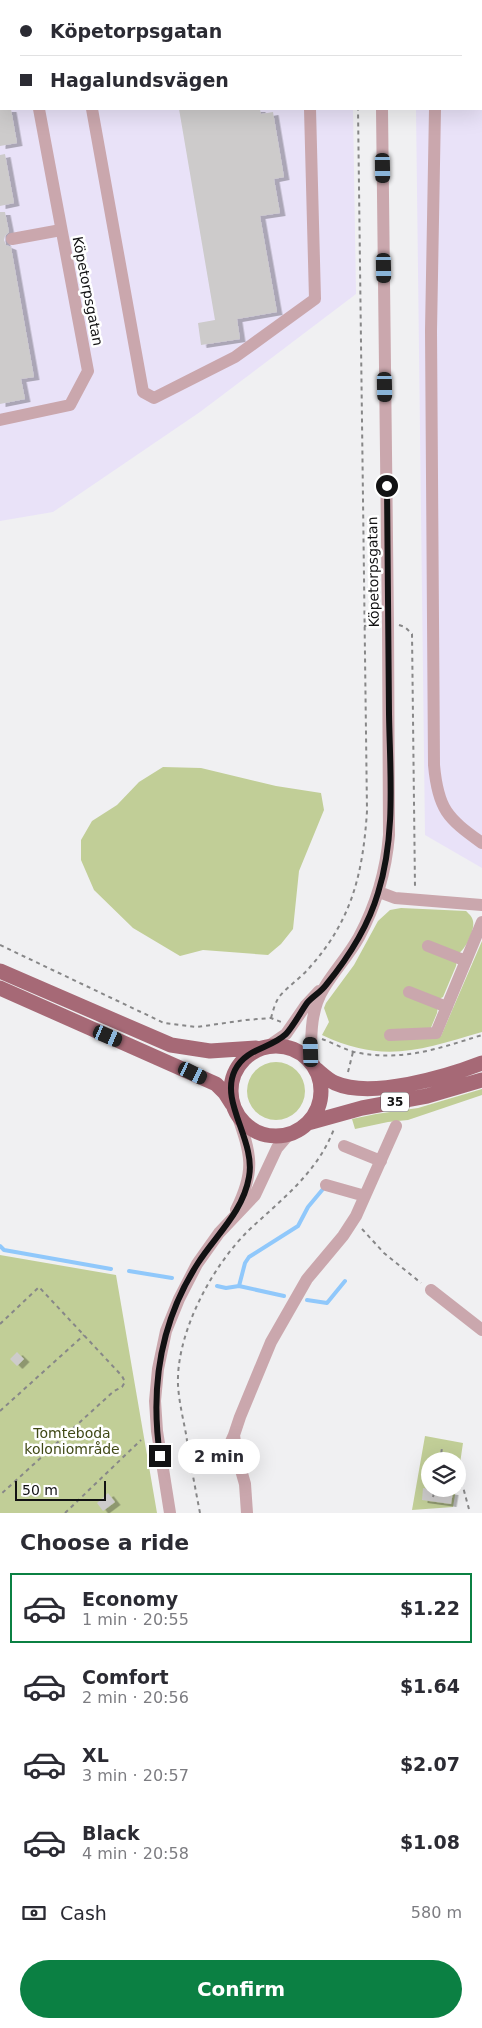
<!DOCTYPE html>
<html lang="en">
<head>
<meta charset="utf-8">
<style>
	:root { --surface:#fff; --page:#f7f7f7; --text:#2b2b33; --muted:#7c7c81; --line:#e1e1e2; --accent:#0b8043 }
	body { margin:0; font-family:"DejaVu Sans",sans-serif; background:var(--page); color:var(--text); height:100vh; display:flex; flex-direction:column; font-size:19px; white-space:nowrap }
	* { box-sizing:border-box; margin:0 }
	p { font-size:16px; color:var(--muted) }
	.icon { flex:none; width:28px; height:28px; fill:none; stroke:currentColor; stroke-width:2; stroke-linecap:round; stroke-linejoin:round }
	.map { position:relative; height:1513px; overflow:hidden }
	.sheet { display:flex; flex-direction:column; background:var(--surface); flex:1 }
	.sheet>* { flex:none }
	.hud { position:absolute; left:0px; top:0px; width:482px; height:110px; box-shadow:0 5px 20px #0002; display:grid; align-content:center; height:110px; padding:0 20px; background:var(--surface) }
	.tools { position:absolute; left:421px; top:1452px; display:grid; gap:10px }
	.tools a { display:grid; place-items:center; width:45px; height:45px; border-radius:50%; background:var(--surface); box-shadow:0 5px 20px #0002; font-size:25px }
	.scale { position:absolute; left:15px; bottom:12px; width:91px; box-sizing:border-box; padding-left:5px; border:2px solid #121213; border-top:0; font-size:14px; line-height:18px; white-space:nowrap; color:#121213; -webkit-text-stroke:4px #fff; paint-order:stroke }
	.end { position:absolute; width:22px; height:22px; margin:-11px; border:6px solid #121213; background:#fff; box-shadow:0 0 0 2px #fff }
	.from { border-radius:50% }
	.bubble { position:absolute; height:35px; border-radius:18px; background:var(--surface); box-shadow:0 5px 20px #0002; font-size:16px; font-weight:600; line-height:35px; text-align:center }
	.car { position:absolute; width:15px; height:30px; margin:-15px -8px; border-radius:6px; box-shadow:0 0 4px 1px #0007; background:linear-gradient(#222 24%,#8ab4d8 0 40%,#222 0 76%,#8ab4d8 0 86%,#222 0) }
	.hud b { display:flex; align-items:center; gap:18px; height:48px; font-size:19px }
	.hud b+b { border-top:1px solid var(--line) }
	.hud i { width:12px; height:12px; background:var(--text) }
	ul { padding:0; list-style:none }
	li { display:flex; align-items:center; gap:15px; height:70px; margin:0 10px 8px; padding:0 10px; border:2px solid transparent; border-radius:0px }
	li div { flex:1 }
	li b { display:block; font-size:19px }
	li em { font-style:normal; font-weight:600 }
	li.selected { border-color:var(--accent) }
	li>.icon { width:45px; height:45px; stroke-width:1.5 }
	h2 { padding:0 20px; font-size:22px; line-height:60px }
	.pay { display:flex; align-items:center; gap:12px; height:55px; padding:0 20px; font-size:19px }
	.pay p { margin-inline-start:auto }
	.button { display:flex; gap:10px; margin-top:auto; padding:10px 20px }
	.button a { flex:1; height:58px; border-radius:30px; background:var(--accent); color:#fff; font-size:20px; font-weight:600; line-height:58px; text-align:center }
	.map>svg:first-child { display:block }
	.industrial { fill:#e9e2f8 }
	.green { fill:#c1ce97 }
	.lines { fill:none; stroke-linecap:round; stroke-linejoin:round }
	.stream { stroke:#90c8fb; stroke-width:4 }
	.building { fill:#cdcbcb; filter:url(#shadow) }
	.path { stroke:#878788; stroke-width:2; stroke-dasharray:4 4; stroke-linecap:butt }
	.minor { stroke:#caa7ad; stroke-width:12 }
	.major { stroke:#a66976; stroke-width:15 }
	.route { stroke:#121213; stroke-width:6 }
	.labels { text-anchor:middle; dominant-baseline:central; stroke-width:5; stroke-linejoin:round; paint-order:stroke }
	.shield { fill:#fff; stroke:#59595a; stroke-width:1 }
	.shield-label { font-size:12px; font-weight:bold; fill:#121213 }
	.street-label { font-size:14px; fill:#121213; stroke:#fff }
	.park-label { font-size:14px; fill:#404916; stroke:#fff }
</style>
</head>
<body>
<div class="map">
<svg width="482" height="1513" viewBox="0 0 482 1513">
	<defs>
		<filter id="shadow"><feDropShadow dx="5.5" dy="3" stdDeviation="0" flood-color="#0004"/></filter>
	</defs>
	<rect width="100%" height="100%" fill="#f0f0f2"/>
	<path class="industrial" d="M 0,0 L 352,0 L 1,1 L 1,109 L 353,109 L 356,294 L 200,412 L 53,512 L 0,521 Z
		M 415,0 L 482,0 L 482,868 L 425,835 L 416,109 L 481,109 L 481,1 Z"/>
	<path class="green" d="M 163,767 L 201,768 L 276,786 L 321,793 L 324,810 L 299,871 L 293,929 L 281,944 L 268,955 L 203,950 L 180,956 L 133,928 L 94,890 L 81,860 L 81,840 L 92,821 L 117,805 L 139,782 Z
		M 401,908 L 466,911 C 469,914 472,916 473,921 C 475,930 466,949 458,954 L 456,966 L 443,997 L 439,999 L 437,1013 L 430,1030 L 441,1036 L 482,941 L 482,1032 C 421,1050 383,1064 322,1035 L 329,1022 L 324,1008 L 326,1003 L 354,965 L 378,921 L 390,910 Z
		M247 1091a29 29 0 1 1 58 0a29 29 0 1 1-58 0Z
		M 482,1089 L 482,1095 L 408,1120 L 388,1122 L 355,1129 L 352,1119 L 376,1114 L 418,1108 Z
		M 0,1255 L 116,1275 L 157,1513 L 0,1513 Z
		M 425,1436 L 463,1443 L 458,1477 L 458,1461 L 430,1461 L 430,1489 L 456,1489 L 453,1507 L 412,1510 Z"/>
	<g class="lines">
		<path class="stream" d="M 0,1246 L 4,1250 L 111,1269
			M 129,1271 L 172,1278
			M 217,1286 L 226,1288 L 239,1286 L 284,1296
			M 239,1286 L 245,1263 L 249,1257 L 298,1226 L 308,1207 L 323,1189
			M 307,1300 L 327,1303 L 345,1281"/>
	</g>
	<path class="building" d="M 0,109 L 11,109 L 17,143 L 0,146 Z
		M 179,109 L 260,109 L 261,114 L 273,112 L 284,177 L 274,179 L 280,213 L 260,216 L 277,312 L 237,319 L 240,339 L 201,345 L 198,323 L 215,320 Z
		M 5,154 L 14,203 L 0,206 L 0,155 Z
		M 0,212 L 5,212 L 9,232 L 5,236 L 4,240 L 6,245 L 11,247 L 34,377 L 21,379 L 25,399 L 0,404 Z
		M 17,1352 L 24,1359 L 17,1366 L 10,1359 Z
		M 423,1488 L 453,1492 L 451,1504 L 422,1500 Z
		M 108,1493 L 115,1502 L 103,1511 L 97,1503 Z"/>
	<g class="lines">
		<path class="path" d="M 357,0 L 357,1
			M 399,625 L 405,627 L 412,634 L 415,888
			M 364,626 L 375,625
			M 0,945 L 164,1023 L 197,1027 L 246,1020 L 271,1018 L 281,1022
			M 271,1018 C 273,1011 275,1003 279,997 C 288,986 301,978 310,967 C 352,920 363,873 367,811 L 358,109
			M 322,1039 C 333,1043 344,1049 354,1052 C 402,1062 437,1049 482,1035
			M 348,1072 L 353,1052
			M 362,1229 L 384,1253 L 421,1283
			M 0,1324 L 39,1287 L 122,1376 L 125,1382 L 122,1387 L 114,1391 L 0,1495
			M 0,1411 L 84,1335
			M 440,1461 L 442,1448
			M 458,1486 L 463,1487 L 470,1513
			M 433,1497 L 435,1489
			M 65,1513 L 141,1440
			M 200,1513 C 195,1487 190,1461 186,1434 C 183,1418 179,1402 178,1385 C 176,1333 212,1266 249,1230 C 282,1199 317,1173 334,1129"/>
		<path class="minor" d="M 21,0 L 21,1
			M 73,0 L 73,1
			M 380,0 L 380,1
			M 439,1 L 439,0
			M 92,109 L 143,392 L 154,398 L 235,357 L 315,299 L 310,109
			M 435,109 L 431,331 L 434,765 C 438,809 447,818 482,843
			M 12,239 L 61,230
			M 0,420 L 70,405 L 88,371 L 39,109
			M 379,892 L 395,898 L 482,905
			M 428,946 L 466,961
			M 409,992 L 447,1007
			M 390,1035 L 436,1033 L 482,922
			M 270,1045 L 286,1034 L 306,1005 L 319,991
			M 311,1062 C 311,1037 310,1010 324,988 C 335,970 349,955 359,937 C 376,905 386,872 389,835 L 388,625 L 382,109
			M 344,1146 L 381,1161
			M 326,1185 L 365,1196
			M 236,1210 C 256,1170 251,1155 237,1114
			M 431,1290 L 482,1330
			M 219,1468 L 234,1435
			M 170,1513 L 157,1431 L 155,1401 L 158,1369 L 166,1331 L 179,1299 L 197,1264 L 219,1233 L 255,1195 L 277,1148 L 289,1134
			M 247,1513 L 245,1484 L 237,1456 L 234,1435 L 240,1417 L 271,1342 L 307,1279 L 343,1236 L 356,1216 L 396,1126"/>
		<path class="major" d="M 0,971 L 171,1045 L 210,1051 L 256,1048
			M 0,988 L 216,1084 L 225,1093 L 232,1104
			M231 1091a45 45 0 1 1 90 0a45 45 0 1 1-90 0Z
			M 316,1069 C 322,1074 328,1080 335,1083 C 371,1099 446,1077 482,1063
			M 308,1123 L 362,1108 L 427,1096 L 482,1080"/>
	</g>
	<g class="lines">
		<path class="route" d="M 160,1456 C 150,1387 160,1322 198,1263 C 216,1235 243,1212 249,1177 C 256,1140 219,1102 235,1070 C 246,1048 270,1049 286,1034 C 294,1025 300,1013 307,1003 C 313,996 321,992 326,985 C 348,958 368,927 378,893 C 396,836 390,773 389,714 C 388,638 388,562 387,486"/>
	</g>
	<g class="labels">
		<rect class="shield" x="381" y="1092.5" width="28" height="19" rx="4"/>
		<g class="shield-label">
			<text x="395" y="1102">35</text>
		</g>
		<g class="street-label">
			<text transform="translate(88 291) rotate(79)">Köpetorpsgatan</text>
			<text transform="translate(373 572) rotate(-91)">Köpetorpsgatan</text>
		</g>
		<g class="park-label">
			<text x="72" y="1433">Tomteboda<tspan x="72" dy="16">koloniområde</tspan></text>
		</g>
	</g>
</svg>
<div class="tools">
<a><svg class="icon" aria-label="layers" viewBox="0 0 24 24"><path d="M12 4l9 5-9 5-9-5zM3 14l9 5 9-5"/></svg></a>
</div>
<div class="scale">50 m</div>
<i class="end from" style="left:387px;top:486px"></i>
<i class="end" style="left:160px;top:1456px"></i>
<div class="bubble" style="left:178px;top:1439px;width:82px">2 min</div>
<i class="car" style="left:383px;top:168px;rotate:179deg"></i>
<i class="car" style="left:384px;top:268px;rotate:179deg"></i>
<i class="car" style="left:385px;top:387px;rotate:179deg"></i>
<i class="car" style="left:108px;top:1036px;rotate:113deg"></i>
<i class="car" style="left:311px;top:1052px;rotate:358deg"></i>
<i class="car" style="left:193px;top:1073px;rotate:116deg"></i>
<div class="hud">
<b><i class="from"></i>Köpetorpsgatan</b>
<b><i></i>Hagalundsvägen</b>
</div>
</div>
<section class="sheet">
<h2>Choose a ride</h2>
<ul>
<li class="selected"><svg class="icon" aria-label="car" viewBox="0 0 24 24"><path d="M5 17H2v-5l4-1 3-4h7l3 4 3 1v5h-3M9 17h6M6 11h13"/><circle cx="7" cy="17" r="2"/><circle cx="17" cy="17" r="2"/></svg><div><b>Economy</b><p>1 min · 20:55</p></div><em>$1.22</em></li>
<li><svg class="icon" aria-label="car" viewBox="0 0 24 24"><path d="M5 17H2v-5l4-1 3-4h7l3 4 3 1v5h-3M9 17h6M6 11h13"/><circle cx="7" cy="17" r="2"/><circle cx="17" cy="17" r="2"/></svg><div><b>Comfort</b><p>2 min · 20:56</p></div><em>$1.64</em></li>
<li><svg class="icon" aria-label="car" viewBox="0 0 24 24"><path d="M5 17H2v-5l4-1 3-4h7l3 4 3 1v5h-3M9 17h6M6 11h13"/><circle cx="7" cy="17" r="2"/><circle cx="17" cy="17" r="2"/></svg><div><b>XL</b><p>3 min · 20:57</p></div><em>$2.07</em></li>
<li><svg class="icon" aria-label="car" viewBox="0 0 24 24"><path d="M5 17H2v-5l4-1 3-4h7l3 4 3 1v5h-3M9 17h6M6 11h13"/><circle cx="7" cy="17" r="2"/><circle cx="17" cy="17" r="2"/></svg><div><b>Black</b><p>4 min · 20:58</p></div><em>$1.08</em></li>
</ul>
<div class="pay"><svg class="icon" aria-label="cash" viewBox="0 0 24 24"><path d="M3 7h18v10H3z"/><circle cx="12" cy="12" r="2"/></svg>Cash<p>580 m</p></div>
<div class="button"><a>Confirm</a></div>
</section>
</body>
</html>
